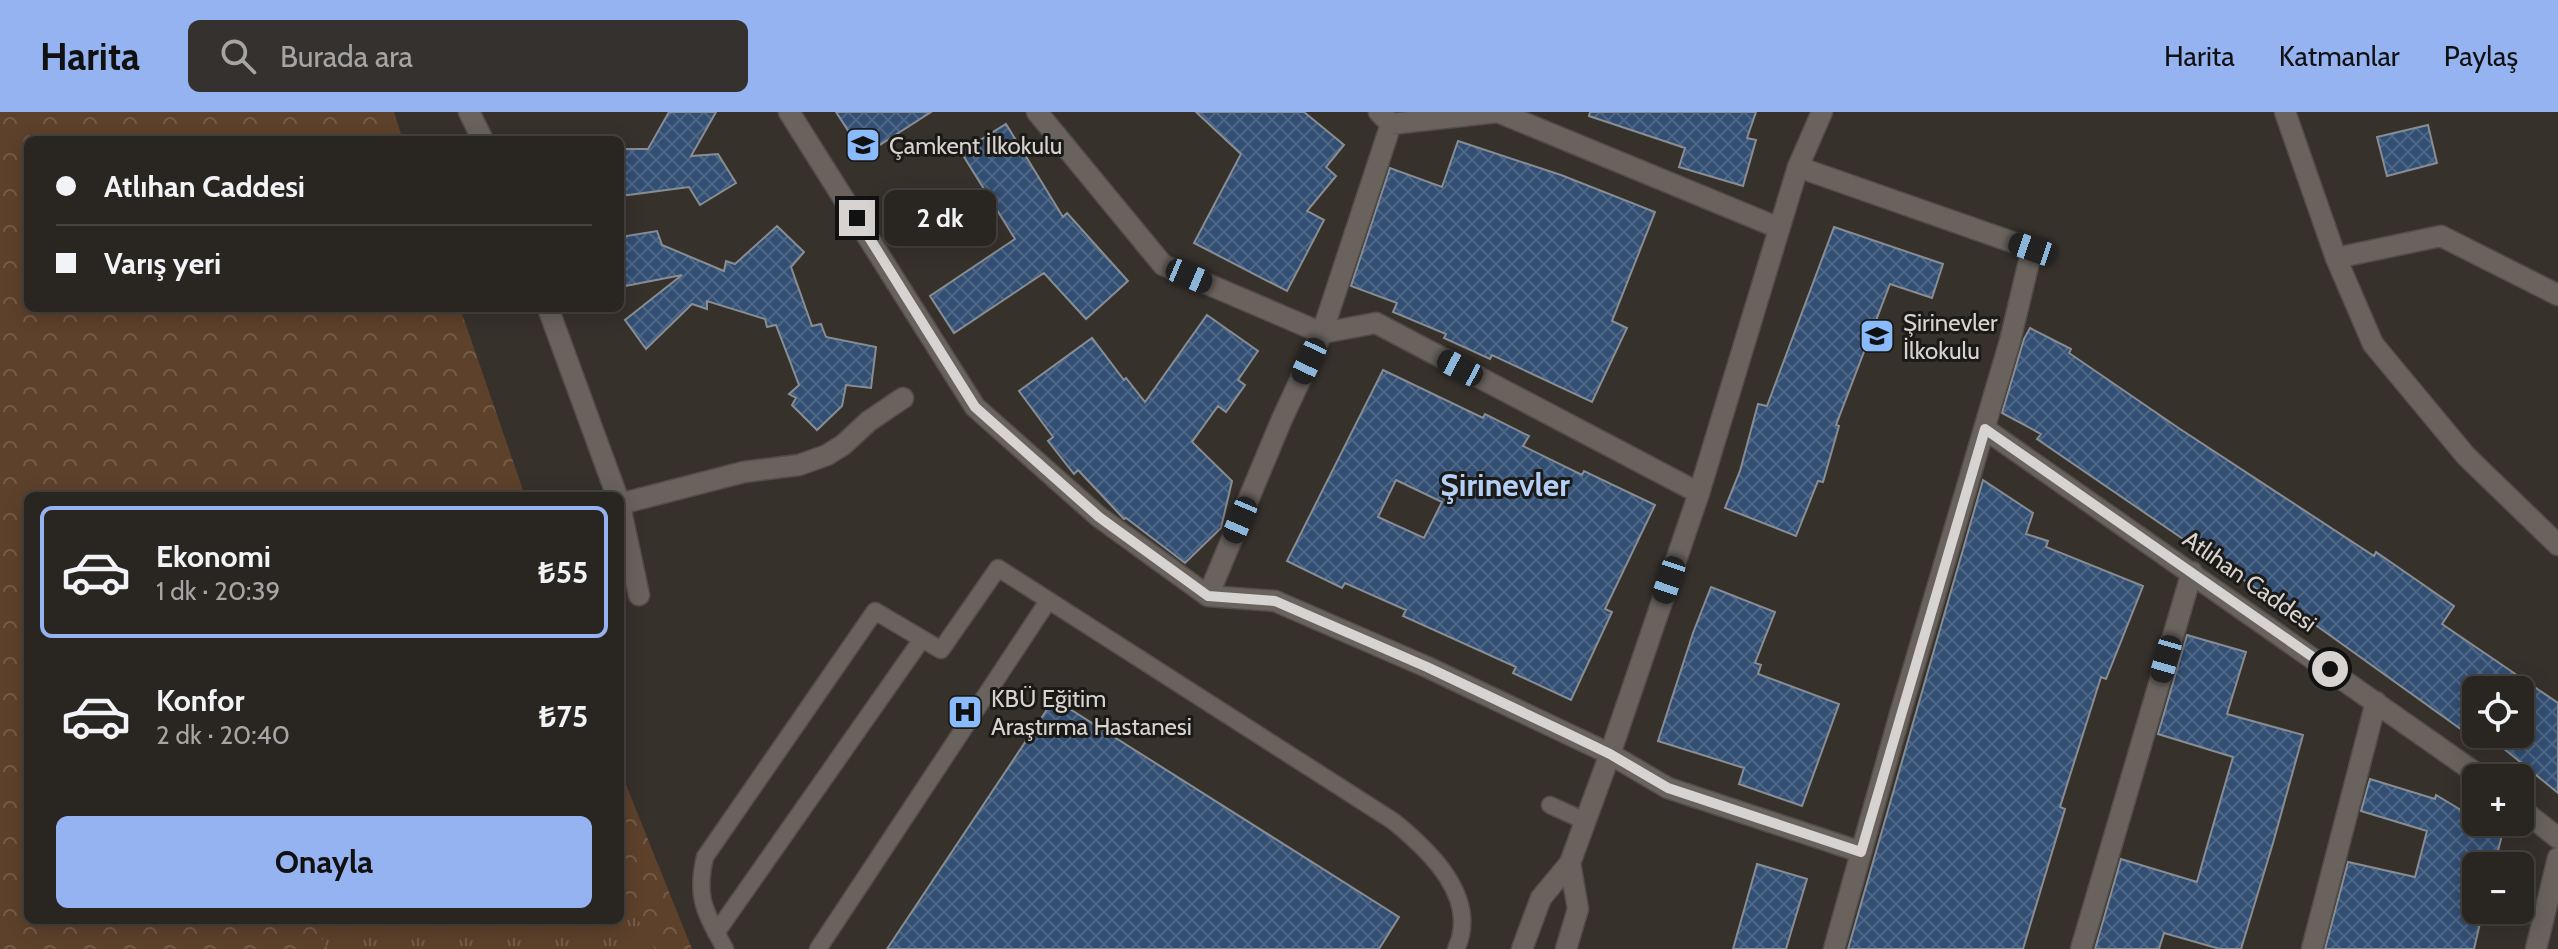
<!DOCTYPE html>
<html lang="tr">
<head>
<meta charset="utf-8">
<style>
	:root { --surface:#292521; --page:#35312e; --text:#f1f3f6; --muted:#a5a5a5; --line:#45423f; --accent:#95b2f1 }
	body { margin:0; font-family:Cabin,sans-serif; background:var(--page); color:var(--text); height:100vh; display:flex; flex-direction:column; font-size:30px; white-space:nowrap }
	* { box-sizing:border-box; margin:0 }
	p { font-size:26px; color:var(--muted) }
	.icon { flex:none; width:44px; height:44px; fill:none; stroke:currentColor; stroke-width:2; stroke-linecap:round; stroke-linejoin:round }
	.map { position:relative; flex:1; overflow:hidden }
	.panel { position:absolute; left:24px; top:380px; width:600px; height:432px; display:flex; flex-direction:column; background:var(--surface); border-radius:12px; box-shadow:0 4px 20px #0003,0 0 0 2px var(--line) }
	.panel>* { flex:none }
	.top-card { position:absolute; left:24px; top:24px; width:600px; height:176px; border-radius:12px; box-shadow:0 4px 20px #0003,0 0 0 2px var(--line); display:grid; align-content:center; height:176px; padding:0 32px; background:var(--surface) }
	.controls { position:absolute; left:2462px; top:564px; display:grid; gap:16px }
	.controls a { display:grid; place-items:center; width:72px; height:72px; border-radius:12px; background:var(--surface); box-shadow:0 4px 20px #0003,0 0 0 2px var(--line); font-size:40px }
	.end { position:absolute; width:36px; height:36px; margin:-18px; border:10px solid #d7d3d0; background:#111; box-shadow:0 0 0 4px #111 }
	.from { border-radius:50% }
	.bubble { position:absolute; height:56px; border-radius:12px; background:var(--surface); box-shadow:0 4px 20px #0003,0 0 0 2px var(--line); font-size:26px; font-weight:700; line-height:56px; text-align:center }
	.car { position:absolute; width:24px; height:48px; margin:-24px -12px; border-radius:10px; box-shadow:0 0 6px 2px #0007; background:linear-gradient(#222 24%,#8ab4d8 0 40%,#222 0 76%,#8ab4d8 0 86%,#222 0) }
	.top-card b { display:flex; align-items:center; gap:28px; height:76px; font-size:30px }
	.top-card b+b { border-top:2px solid var(--line) }
	.top-card i { width:20px; height:20px; background:var(--text) }
	ul { padding:14px 0 0; list-style:none }
	li { display:flex; align-items:center; gap:24px; height:132px; margin:0 16px 12px; padding:0 16px; border:4px solid transparent; border-radius:12px }
	li div { flex:1 }
	li b { display:block; font-size:30px }
	li em { font-style:normal; font-weight:700 }
	li.selected { border-color:var(--accent) }
	li>.icon { width:72px; height:72px; stroke-width:1.5 }
	.button { display:flex; gap:16px; margin-top:auto; padding:16px 32px }
	.button a { flex:1; height:92px; border-radius:12px; background:var(--accent); color:#111; font-size:32px; font-weight:700; line-height:92px; text-align:center }
	header { display:flex; align-items:center; gap:48px; box-sizing:border-box; height:112px; padding:0 40px; background:var(--accent); color:#111 }
	header strong { font-size:38px }
	nav { display:flex; gap:44px; margin-inline-start:auto; font-size:28px }
	.search { width:560px; height:72px; background:var(--page); display:flex; align-items:center; gap:20px; box-sizing:border-box; padding:0 28px; border-radius:12px; color:var(--muted); font-size:30px }
	.map>svg:first-child { display:block }
	.forest { fill:url(#forest-crowns) }
	.park { fill:url(#park-tufts) }
	.building { fill:url(#building-cross-hatch); stroke:#888d94; stroke-width:2; fill-rule:evenodd }
	.lines { fill:none; stroke-linecap:round; stroke-linejoin:round }
	.service-casing { stroke:#534d49; stroke-width:19 }
	.minor-casing { stroke:#534d49; stroke-width:23 }
	.tertiary-casing { stroke:#534d49; stroke-width:23 }
	.service { stroke:#69625d; stroke-width:16 }
	.minor { stroke:#69625d; stroke-width:20 }
	.tertiary { stroke:#69625d; stroke-width:20 }
	.route { stroke:#d7d3d0; stroke-width:10 }
	.labels { text-anchor:middle; dominant-baseline:central; stroke-width:6; stroke-linejoin:round; paint-order:stroke }
	.poi-label { font-size:24px; fill:#d7d3d0; stroke:#1c1a17; text-anchor:start }
	.street-label { font-size:24px; fill:#d7d3d0; stroke:#1c1a17 }
	.district-label { font-size:32px; font-weight:bold; fill:#b5d0f6; stroke:#1c1a17 }
</style>
</head>
<body>
<header>
<strong>Harita</strong>
<div class="search"><svg class="icon" aria-label="search" viewBox="0 0 24 24"><circle cx="10" cy="10" r="6"/><path d="M15 15l6 6"/></svg>Burada ara</div>
<nav><a>Harita</a><a>Katmanlar</a><a>Paylaş</a></nav>
</header>
<div class="map">
<svg width="2558" height="837" viewBox="0 0 2558 837">
	<defs>
		<pattern id="forest-crowns" width="20" height="18" patternUnits="userSpaceOnUse" patternTransform="scale(2)"><rect width="20" height="18" fill="#5d412b"/><path d="M2 6a3 3 0 1 1 6 0M12 15a3 3 0 1 1 6 0" fill="none" stroke="#745c49"/></pattern>
		<pattern id="park-tufts" width="24" height="20" patternUnits="userSpaceOnUse" patternTransform="scale(2)"><rect width="24" height="20" fill="#5d412b"/><path d="M3 7l-1-3M5 7V3M7 7l1-3M15 17l-1-3M17 17v-4M19 17l1-3" fill="none" stroke="#745c49"/></pattern>
		<pattern id="building-cross-hatch" width="8" height="8" patternUnits="userSpaceOnUse" patternTransform="scale(2)"><rect width="8" height="8" fill="#324e73"/><path d="M0 0l8 8M0 8l8-8" fill="none" stroke="#4f6786"/></pattern>
	</defs>
	<rect width="100%" height="100%" fill="#37312c"/>
	<path class="forest" d="M 0,0 L 394,0 L 403,28 L 28,28 L 28,196 L 460,196 L 525,384 L 28,384 L 28,808 L 620,808 L 620,658 L 692,837 L 0,837 Z"/>
	<path class="park" d="M 620,777 L 655,837 L 328,837 L 311,808 L 620,808 Z"/>
	<path class="building" d="M 669,0 L 716,0 L 691,44 L 718,42 L 736,71 L 700,93 L 689,75 L 620,84 L 620,37 L 648,37 Z
		M 836,0 L 931,0 L 864,43 Z
		M 1196,0 L 1304,0 L 1344,33 L 1326,55 L 1336,64 L 1307,99 L 1324,108 L 1287,179 L 1194,131 L 1241,42 Z
		M 1590,0 L 1756,0 L 1747,26 L 1756,28 L 1743,74 L 1679,55 L 1685,36 L 1589,4 Z
		M 1006,12 L 1063,105 L 1067,101 L 1128,169 L 1086,207 L 1044,161 L 954,221 L 930,184 L 1015,127 L 961,40 Z
		M 2428,13 L 2437,51 L 2387,64 L 2377,25 Z
		M 1458,29 L 1561,63 L 1655,100 L 1612,209 L 1627,216 L 1592,290 L 1492,243 L 1490,247 L 1444,226 L 1446,222 L 1393,200 L 1397,191 L 1351,174 L 1390,56 L 1442,75 Z
		M 777,114 L 804,140 L 791,155 L 812,214 L 821,212 L 826,225 L 876,235 L 871,276 L 846,273 L 842,294 L 817,318 L 792,293 L 796,286 L 789,282 L 799,273 L 776,213 L 767,215 L 765,207 L 707,189 L 707,197 L 692,192 L 646,237 L 625,208 L 682,163 L 620,175 L 620,125 L 657,119 L 662,133 L 724,159 L 726,149 L 735,152 Z
		M 1834,115 L 1943,152 L 1932,186 L 1890,172 L 1836,313 L 1839,314 L 1823,370 L 1818,369 L 1796,424 L 1725,396 L 1740,359 L 1758,292 L 1767,294 Z
		M 1207,203 L 1258,239 L 1238,268 L 1245,273 L 1226,300 L 1218,294 L 1192,330 L 1232,369 L 1221,416 L 1185,451 L 1126,406 L 1124,407 L 1078,358 L 1074,362 L 1048,329 L 1053,325 L 1019,279 L 1092,226 L 1124,268 L 1126,266 L 1145,290 Z
		M 2030,216 L 2071,237 L 2069,241 L 2180,317 L 2374,444 L 2376,440 L 2454,494 L 2442,512 L 2558,591 L 2558,681 L 2486,622 L 2520,622 L 2520,578 L 2476,578 L 2476,628 L 2303,504 L 2301,506 L 2224,455 L 2037,327 L 2041,322 L 2002,301 L 2024,227 Z
		M 1383,258 L 1483,306 L 1485,302 L 1529,324 L 1523,334 L 1582,363 L 1584,359 L 1655,393 L 1605,497 L 1612,500 L 1571,588 L 1513,561 L 1516,555 L 1403,504 L 1406,498 L 1345,471 L 1342,476 L 1287,449 ZM 1396,368 L 1442,390 L 1424,426 L 1378,405 Z
		M 1983,368 L 2033,401 L 2026,422 L 2048,429 L 2046,435 L 2143,474 L 2106,567 L 2101,565 L 2060,695 L 2065,697 L 2023,837 L 1848,837 Z
		M 1711,475 L 1775,500 L 1755,551 L 1761,553 L 1758,562 L 1839,592 L 1802,694 L 1739,672 L 1744,656 L 1658,629 L 1693,521 Z
		M 2187,523 L 2246,540 L 2227,602 L 2303,623 L 2273,731 L 2241,837 L 2220,837 L 2164,821 L 2159,837 L 2095,837 L 2121,747 L 2197,770 L 2208,731 L 2233,645 L 2158,622 Z
		M 1054,587 L 1399,805 L 1379,837 L 887,837 Z
		M 2370,667 L 2435,687 L 2436,683 L 2476,707 L 2476,710 L 2481,710 L 2502,723 L 2494,754 L 2476,754 L 2476,798 L 2483,798 L 2474,837 L 2325,837 L 2348,750 L 2415,765 L 2427,719 L 2361,699 Z
		M 1757,752 L 1807,767 L 1786,837 L 1733,837 Z"/>
	<g class="lines">
		<g class="service-casing">
			<path id="service" d="M 1550,693 L 1585,709
				M 716,821 L 922,527
				M 725,837 C 706,801 695,787 705,745 L 875,499 L 941,538 L 998,456 L 1393,709 C 1429,738 1480,786 1456,837
				M 818,837 L 1048,489"/>
		</g>
		<g class="minor-casing">
			<path id="minor" d="M 469,0 L 483,28
				M 789,0 L 975,295 L 1099,405 L 1208,484 L 1275,489 L 1427,555 L 1610,642 L 1668,676 L 1861,740
				M 1037,0 L 1163,153 L 1322,221 L 1376,211 L 1699,381
				M 1379,0 L 1391,12 L 1498,0 L 1779,116
				M 1798,55 L 2032,137 L 2010,229 L 1900,602 L 1834,837
				M 2336,146 L 2441,124 L 2558,183
				M 548,196 L 617,384
				M 1985,317 L 2483,666
				M 620,392 L 744,360 L 799,353 L 827,343 L 843,333 L 869,309 L 903,286
				M 620,394 L 639,483
				M 1208,484 L 1282,307 L 1322,221 L 1391,12
				M 2520,696 L 2558,726
				M 2081,837 L 2192,460
				M 2312,837 L 2376,590
				M 2536,837 L 2558,746"/>
		</g>
		<g class="tertiary-casing">
			<path id="tertiary" d="M 2285,0 L 2336,146 L 2373,232 L 2466,344 L 2558,433
				M 1522,837 L 1541,786 L 1570,751 L 1610,642 L 1699,381 L 1798,55 L 1822,0
				M 1566,837 L 1578,797 L 1570,751"/>
		</g>
		<use href="#service" class="service"/>
		<use href="#minor" class="minor"/>
		<use href="#tertiary" class="tertiary"/>
	</g>
	<g class="lines">
		<path class="route" d="M 857,106 L 975,295 L 1099,405 L 1208,484 L 1275,489 L 1427,555 L 1558,617 L 1610,642 L 1668,676 L 1861,740 L 1985,317 L 2330,557"/>
	</g>
	<defs>
		<g id="school-square" transform="scale(1.8)"><rect x="-9" y="-9" width="18" height="18" rx="4" fill="#89bafc" stroke="#1c1a17"/><path d="M0-5L7-2L0 1L-7-2ZM-4 1L0 2.5L4 1V4Q0 6-4 4Z" fill="#111"/></g>
		<g id="hospital-square" transform="scale(1.8)"><rect x="-9" y="-9" width="18" height="18" rx="4" fill="#89bafc" stroke="#1c1a17"/><path d="M-5-5h3v3.5h4V-5h3V5h-3V1.5h-4V5h-3Z" fill="#111"/></g>
	</defs>
	<g fill-rule="evenodd">
		<use href="#school-square" x="863" y="33"/>
		<use href="#school-square" x="1877" y="224"/>
		<use href="#hospital-square" x="965" y="600"/>
	</g>
	<g class="labels">
		<g class="poi-label">
			<text x="889" y="33">Çamkent İlkokulu</text>
			<text x="1903" y="210">Şirinevler<tspan x="1903" dy="28">İlkokulu</tspan></text>
			<text x="991" y="586">KBÜ Eğitim<tspan x="991" dy="28">Araştırma Hastanesi</tspan></text>
		</g>
		<g class="street-label">
			<text transform="translate(2250 469) rotate(35)">Atlıhan Caddesi</text>
		</g>
		<g class="district-label">
			<text x="1505" y="372">Şirinevler</text>
		</g>
	</g>
</svg>
<div class="controls">
<a><svg class="icon" aria-label="locate" viewBox="0 0 24 24"><circle cx="12" cy="12" r="6"/><path d="M12 2v4M12 18v4M2 12h4M18 12h4"/></svg></a>
<a>+</a>
<a>−</a>
</div>
<i class="end from" style="left:2330px;top:557px"></i>
<i class="end" style="left:857px;top:106px"></i>
<div class="bubble" style="left:884px;top:78px;width:112px">2 dk</div>
<i class="car" style="left:2032px;top:137px;rotate:289deg"></i>
<i class="car" style="left:1189px;top:164px;rotate:113deg"></i>
<i class="car" style="left:1309px;top:249px;rotate:205deg"></i>
<i class="car" style="left:1460px;top:256px;rotate:298deg"></i>
<i class="car" style="left:1240px;top:408px;rotate:203deg"></i>
<i class="car" style="left:1669px;top:468px;rotate:199deg"></i>
<i class="car" style="left:2166px;top:547px;rotate:196deg"></i>
<div class="top-card">
<b><i class="from"></i>Atlıhan Caddesi</b>
<b><i></i>Varış yeri</b>
</div>
<section class="panel">
<ul>
<li class="selected"><svg class="icon" aria-label="car" viewBox="0 0 24 24"><path d="M5 17H2v-5l4-1 3-4h7l3 4 3 1v5h-3M9 17h6M6 11h13"/><circle cx="7" cy="17" r="2"/><circle cx="17" cy="17" r="2"/></svg><div><b>Ekonomi</b><p>1 dk · 20:39</p></div><em>₺55</em></li>
<li><svg class="icon" aria-label="car" viewBox="0 0 24 24"><path d="M5 17H2v-5l4-1 3-4h7l3 4 3 1v5h-3M9 17h6M6 11h13"/><circle cx="7" cy="17" r="2"/><circle cx="17" cy="17" r="2"/></svg><div><b>Konfor</b><p>2 dk · 20:40</p></div><em>₺75</em></li>
</ul>
<div class="button"><a>Onayla</a></div>
</section>
</div>
</body>
</html>
